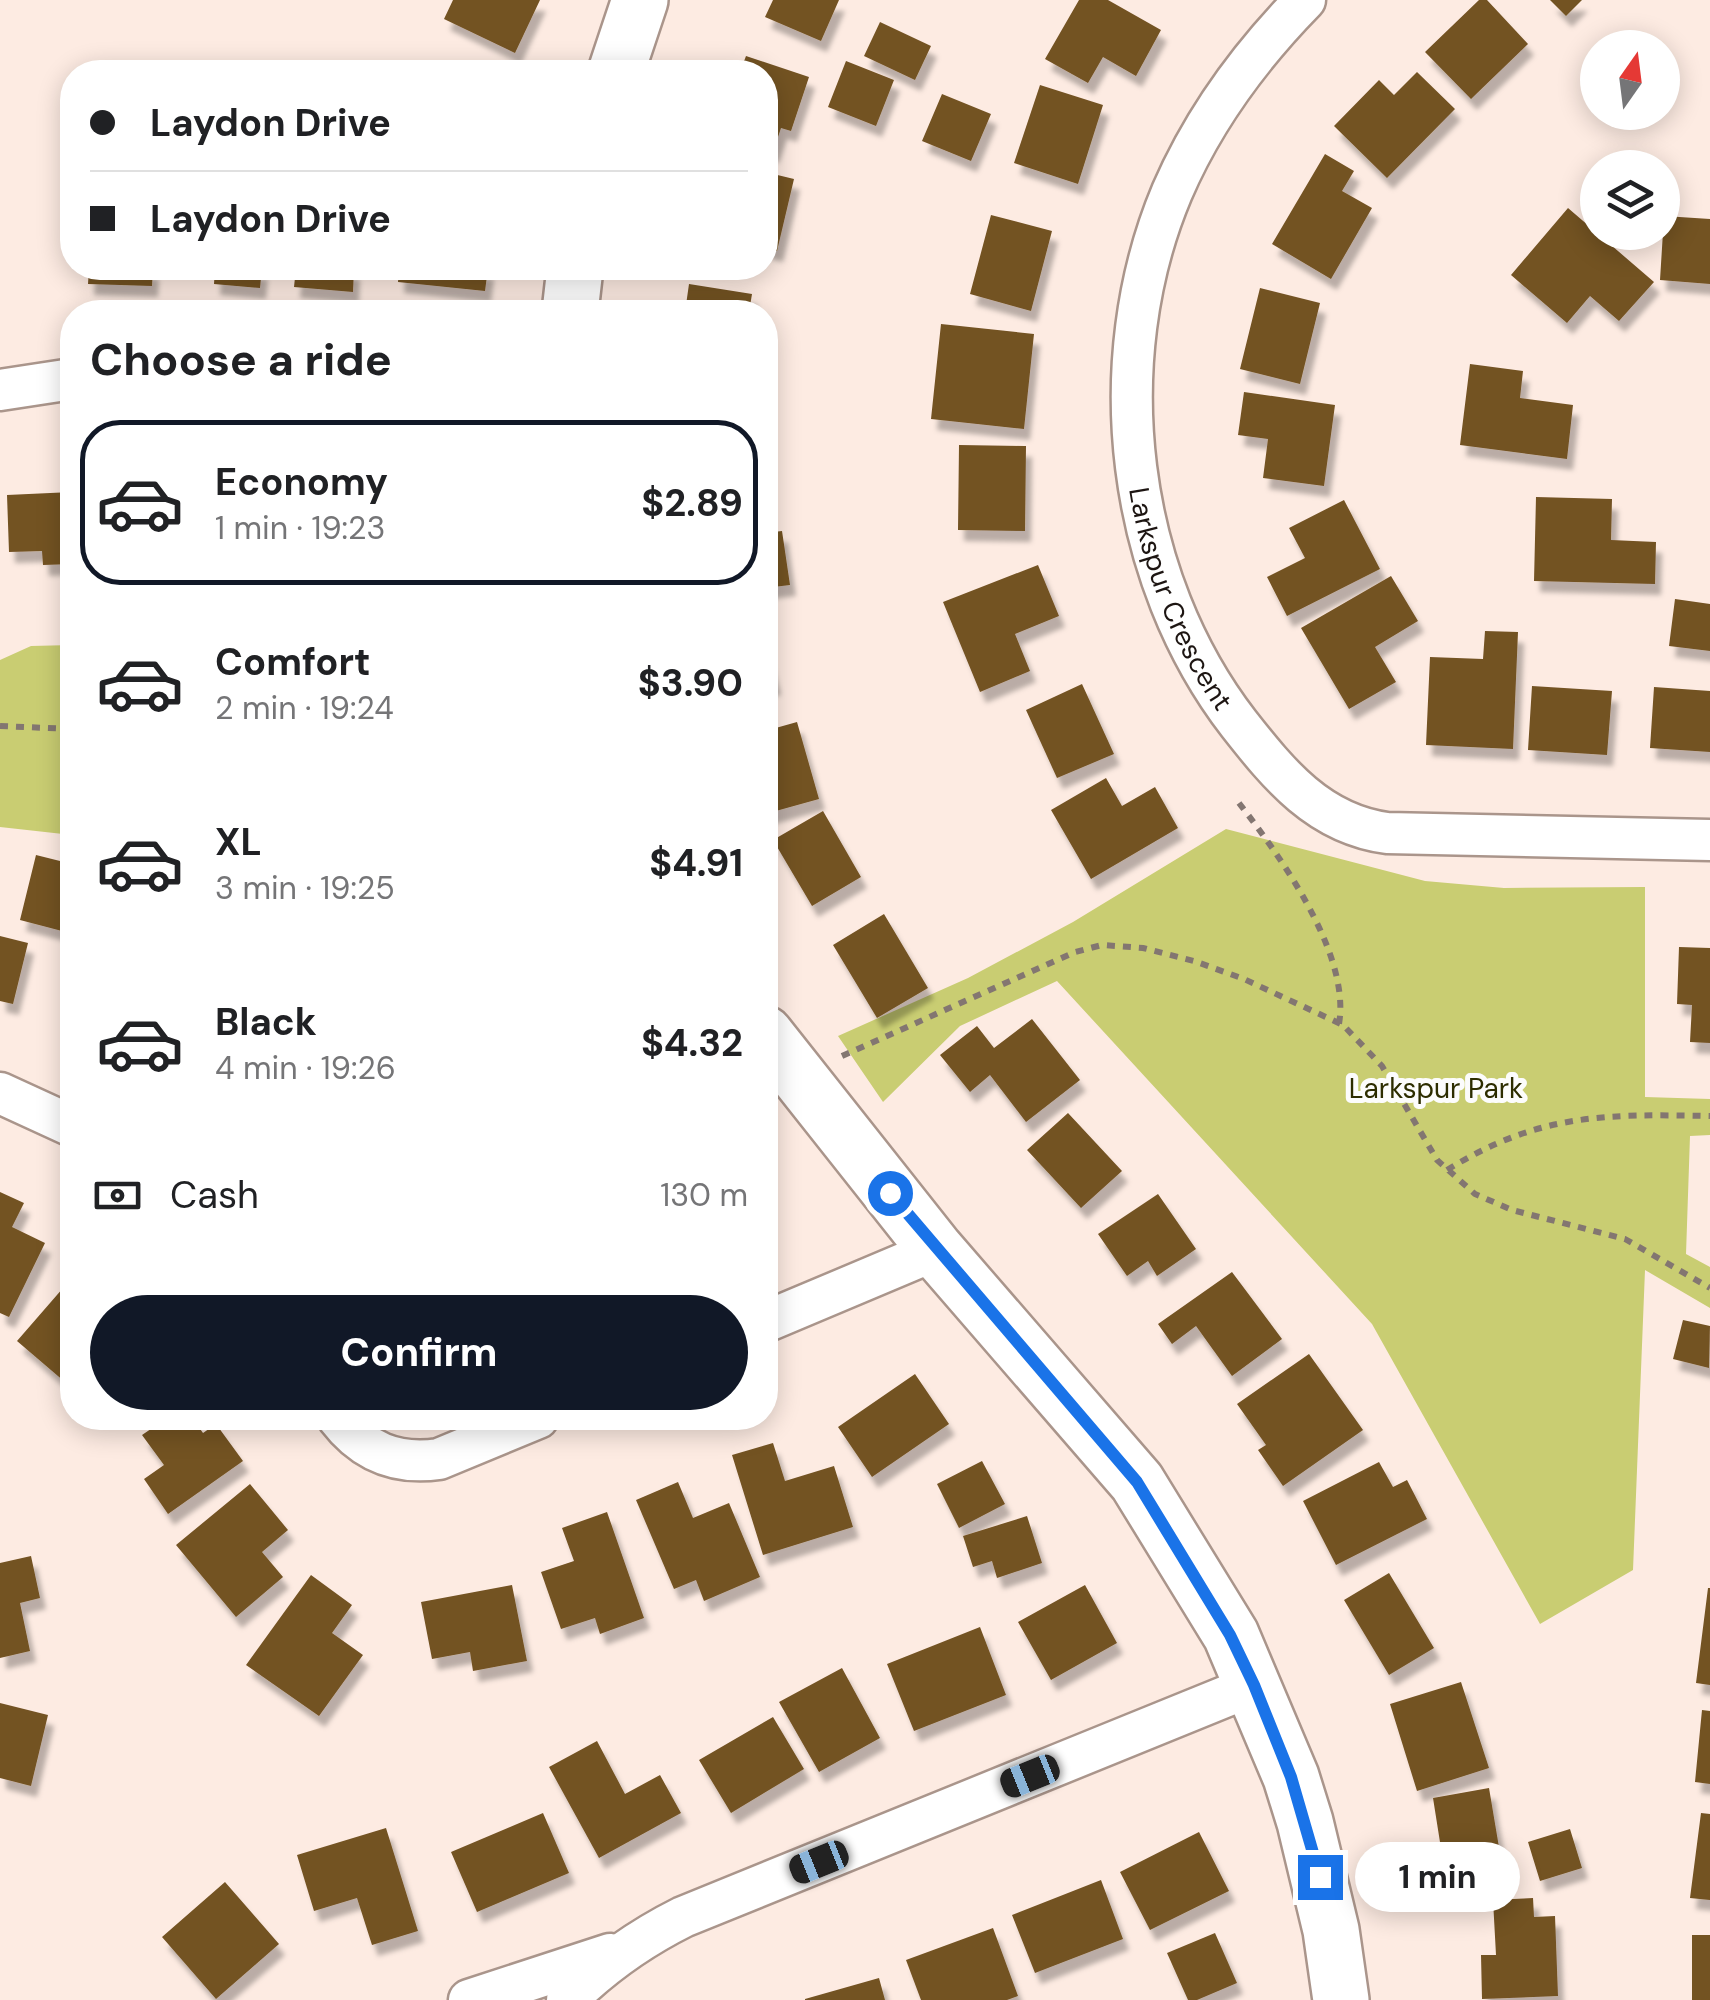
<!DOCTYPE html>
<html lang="en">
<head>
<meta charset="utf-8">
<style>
	:root { --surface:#fff; --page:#f2f2f2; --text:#202124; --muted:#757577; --line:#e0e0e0; --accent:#111827 }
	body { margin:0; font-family:"DM Sans",sans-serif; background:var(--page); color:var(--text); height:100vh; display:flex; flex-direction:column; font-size:38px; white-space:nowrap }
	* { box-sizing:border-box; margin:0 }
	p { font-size:32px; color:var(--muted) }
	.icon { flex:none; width:55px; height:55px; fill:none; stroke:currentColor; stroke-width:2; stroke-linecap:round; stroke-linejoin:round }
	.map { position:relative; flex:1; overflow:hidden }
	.sheet { position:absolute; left:60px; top:300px; width:718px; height:1130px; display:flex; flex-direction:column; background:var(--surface); border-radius:40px; box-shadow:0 5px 25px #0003 }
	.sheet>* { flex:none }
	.top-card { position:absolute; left:60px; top:60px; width:718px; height:220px; border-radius:40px; box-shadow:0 5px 25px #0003; display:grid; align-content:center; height:220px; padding:0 30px; background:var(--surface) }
	.needle { width:65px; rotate:14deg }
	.buttons { position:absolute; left:1580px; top:30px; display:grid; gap:20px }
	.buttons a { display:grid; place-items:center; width:100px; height:100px; border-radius:50%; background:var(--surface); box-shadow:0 5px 25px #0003; font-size:50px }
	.end { position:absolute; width:45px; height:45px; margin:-22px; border:12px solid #1a73e8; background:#fff; box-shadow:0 0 0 5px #fff }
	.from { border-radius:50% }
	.bubble { position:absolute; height:70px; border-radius:35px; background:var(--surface); box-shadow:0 5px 25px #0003; font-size:32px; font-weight:700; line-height:70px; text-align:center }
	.car { position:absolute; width:30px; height:60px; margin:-30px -15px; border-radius:12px; box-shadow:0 0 8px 2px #0007; background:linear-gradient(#222 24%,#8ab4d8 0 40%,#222 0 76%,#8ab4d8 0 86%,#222 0) }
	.top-card b { display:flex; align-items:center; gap:35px; height:95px; font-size:38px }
	.top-card b+b { border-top:2px solid var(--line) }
	.top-card i { width:25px; height:25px; background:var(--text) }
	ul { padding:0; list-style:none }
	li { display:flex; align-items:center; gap:30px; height:165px; margin:0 20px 15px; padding:0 10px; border:5px solid transparent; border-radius:40px }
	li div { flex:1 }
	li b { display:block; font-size:38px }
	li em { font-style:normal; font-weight:700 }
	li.selected { border-color:var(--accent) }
	li>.icon { width:90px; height:90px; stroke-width:1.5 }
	h2 { padding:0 30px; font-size:45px; line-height:120px }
	.pay { display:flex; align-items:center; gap:25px; height:110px; padding:0 30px; font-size:38px }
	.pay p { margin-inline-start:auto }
	.cta { display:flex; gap:20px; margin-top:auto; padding:20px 30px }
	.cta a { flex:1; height:115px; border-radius:60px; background:var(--accent); color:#fff; font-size:40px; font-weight:700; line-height:115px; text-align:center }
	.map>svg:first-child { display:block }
	.green { fill:#c9cd72 }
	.building { fill:#735223; filter:url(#shadow) }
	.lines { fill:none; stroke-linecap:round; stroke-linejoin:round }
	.street-casing { stroke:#aa958b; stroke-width:45 }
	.secondary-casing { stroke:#aa958b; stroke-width:60 }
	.path { stroke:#837671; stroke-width:6; stroke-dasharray:8 8; stroke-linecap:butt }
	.street { stroke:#fff; stroke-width:40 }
	.secondary { stroke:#fff; stroke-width:55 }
	.route { stroke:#1a73e8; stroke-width:12 }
	.labels { text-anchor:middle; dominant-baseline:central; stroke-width:10; stroke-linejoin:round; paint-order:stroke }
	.street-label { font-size:28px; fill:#1d1512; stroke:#fcfcfc }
	.park-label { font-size:28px; fill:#2d2d00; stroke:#fcfcfc }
</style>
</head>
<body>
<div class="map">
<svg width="1710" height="2000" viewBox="0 0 1710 2000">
	<defs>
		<filter id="shadow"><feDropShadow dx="6" dy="11" stdDeviation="2.5" flood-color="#0004"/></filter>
	</defs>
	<rect width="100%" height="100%" fill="#fdebe2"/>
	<path class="green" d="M 72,645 L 72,835 L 0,827 L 0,660 L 31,646 Z
		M 1226,829 L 1425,881 L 1504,888 L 1645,887 L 1645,1097 L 1710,1099 L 1710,1135 L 1690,1136 L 1686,1254 L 1710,1267 L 1710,1308 L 1645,1270 L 1633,1570 L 1540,1624 L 1372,1324 L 1057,981 L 960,1026 L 883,1102 L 838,1036 L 968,978 L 1073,922 Z"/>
	<path class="building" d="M 453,0 L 540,0 L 515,53 L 444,19 Z
		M 773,0 L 839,0 L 821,41 L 765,17 Z
		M 1079,0 L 1108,0 L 1161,30 L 1136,76 L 1103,57 L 1088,83 L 1045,59 Z
		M 1479,0 L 1487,0 L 1528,44 L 1471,99 L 1425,52 Z
		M 1550,0 L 1582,0 L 1566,16 Z
		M 880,22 L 931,46 L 915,80 L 864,56 Z
		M 746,56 L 809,77 L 791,131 L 781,128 L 773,152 L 765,149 L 765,72 L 740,72 Z
		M 846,61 L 894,80 L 876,126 L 828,107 Z
		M 1417,72 L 1455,109 L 1387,178 L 1334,126 L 1379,80 L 1394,95 Z
		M 1040,85 L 1103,105 L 1078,184 L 1014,163 Z
		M 942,94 L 991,114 L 971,161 L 922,141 Z
		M 1325,154 L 1354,171 L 1342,191 L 1372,208 L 1331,279 L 1272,244 Z
		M 67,166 L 72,166 L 72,238 L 65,237 Z
		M 765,172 L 794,179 L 777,251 L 765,248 Z
		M 1568,208 L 1654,282 L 1619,321 L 1590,296 L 1567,323 L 1511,275 Z
		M 991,215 L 1052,231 L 1031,311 L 970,294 Z
		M 1664,216 L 1710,219 L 1710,284 L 1660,280 Z
		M 89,268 L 153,268 L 152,286 L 88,284 Z
		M 215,268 L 262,268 L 260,288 L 214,284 Z
		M 296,268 L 354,268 L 353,292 L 294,287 Z
		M 399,268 L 488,268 L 485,291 L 398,282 Z
		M 689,284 L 752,294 L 749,312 L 685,312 Z
		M 1260,288 L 1320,303 L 1300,384 L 1240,369 Z
		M 941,324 L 1034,334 L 1024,429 L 931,419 Z
		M 1470,364 L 1523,371 L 1520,398 L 1573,405 L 1567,459 L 1460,445 Z
		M 1244,392 L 1335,405 L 1324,486 L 1263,478 L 1268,439 L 1238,435 Z
		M 959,445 L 1026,446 L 1025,531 L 958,530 Z
		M 72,492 L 72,564 L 43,565 L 42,551 L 9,552 L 7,495 Z
		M 1536,497 L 1612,499 L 1611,540 L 1656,542 L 1655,584 L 1534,581 Z
		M 1344,500 L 1380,569 L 1287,616 L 1267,577 L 1305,558 L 1289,528 Z
		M 782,531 L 790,585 L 765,588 L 765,533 Z
		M 1038,565 L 1059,616 L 1015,634 L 1030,671 L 980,692 L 943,602 Z
		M 1391,576 L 1418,621 L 1375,647 L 1396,682 L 1349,709 L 1301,628 Z
		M 1675,599 L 1710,604 L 1710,651 L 1669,646 Z
		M 1485,631 L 1518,632 L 1513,749 L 1426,745 L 1430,657 L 1483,659 Z
		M 765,648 L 775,684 L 765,686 Z
		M 1082,684 L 1114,754 L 1057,778 L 1026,710 Z
		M 1532,686 L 1612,691 L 1607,755 L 1528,750 Z
		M 1654,687 L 1710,691 L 1710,752 L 1650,748 Z
		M 797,722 L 819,799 L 765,814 L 765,731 Z
		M 1106,778 L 1122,806 L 1155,787 L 1178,828 L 1091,879 L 1051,810 Z
		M 823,811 L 861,877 L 812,906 L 773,840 Z
		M 36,855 L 72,864 L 72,888 L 62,931 L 20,920 Z
		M 884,914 L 928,988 L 877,1018 L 833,945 Z
		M 0,936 L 28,943 L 13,1004 L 0,1001 Z
		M 72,941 L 72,972 L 60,966 Z
		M 1679,947 L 1710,948 L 1710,1043 L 1690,1042 L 1692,1005 L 1677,1004 Z
		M 1032,1019 L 1080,1080 L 1026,1122 L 990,1075 L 970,1092 L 940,1055 L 977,1026 L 994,1048 Z
		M 1068,1113 L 1122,1171 L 1081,1208 L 1027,1150 Z
		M 0,1192 L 24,1203 L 12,1227 L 45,1243 L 9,1317 L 0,1313 Z
		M 1158,1194 L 1196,1249 L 1157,1276 L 1148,1261 L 1127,1276 L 1098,1234 Z
		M 1232,1272 L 1282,1339 L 1232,1376 L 1196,1326 L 1172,1344 L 1158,1324 Z
		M 70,1280 L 72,1282 L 72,1388 L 17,1341 Z
		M 1683,1320 L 1710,1326 L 1709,1368 L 1673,1359 Z
		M 1309,1354 L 1363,1430 L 1283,1486 L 1258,1450 L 1266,1445 L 1237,1404 Z
		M 915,1374 L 949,1424 L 872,1477 L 838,1427 Z
		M 167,1418 L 192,1418 L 203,1433 L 216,1424 L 243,1461 L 168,1514 L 144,1479 L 164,1465 L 142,1435 Z
		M 773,1443 L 785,1481 L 834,1466 L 853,1527 L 763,1555 L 732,1455 Z
		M 982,1461 L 1005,1504 L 959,1528 L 937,1484 Z
		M 1379,1462 L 1393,1487 L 1407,1480 L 1427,1519 L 1336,1565 L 1303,1501 Z
		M 678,1482 L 693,1518 L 729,1503 L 760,1577 L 704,1601 L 696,1580 L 674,1589 L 636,1500 Z
		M 250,1484 L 288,1530 L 262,1552 L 283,1577 L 236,1617 L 176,1545 Z
		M 607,1512 L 644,1618 L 600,1634 L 595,1618 L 561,1629 L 541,1572 L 574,1561 L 562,1528 Z
		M 1027,1516 L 1042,1563 L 997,1578 L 992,1561 L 973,1567 L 963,1536 Z
		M 31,1556 L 40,1598 L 20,1603 L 30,1651 L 0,1658 L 0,1563 Z
		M 1389,1573 L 1434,1648 L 1389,1675 L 1344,1600 Z
		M 311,1575 L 352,1605 L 332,1633 L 363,1655 L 319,1716 L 246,1665 Z
		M 512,1585 L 527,1661 L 473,1671 L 470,1652 L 432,1659 L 421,1602 Z
		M 1085,1585 L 1117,1643 L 1051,1680 L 1018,1622 Z
		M 1708,1588 L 1710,1588 L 1710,1685 L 1696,1683 Z
		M 980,1627 L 1006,1695 L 914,1731 L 887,1664 Z
		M 842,1668 L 880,1738 L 819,1772 L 779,1702 Z
		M 1461,1682 L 1489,1768 L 1417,1791 L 1390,1704 Z
		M 0,1703 L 48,1715 L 31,1786 L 0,1778 Z
		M 1702,1710 L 1710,1711 L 1710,1784 L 1695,1782 Z
		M 773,1717 L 804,1769 L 731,1813 L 699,1760 Z
		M 597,1741 L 625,1794 L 660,1775 L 681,1813 L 599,1858 L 549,1767 Z
		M 1489,1788 L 1503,1871 L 1446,1880 L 1433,1798 Z
		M 543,1813 L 569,1873 L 477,1912 L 451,1852 Z
		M 1701,1813 L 1710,1814 L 1710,1900 L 1690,1898 Z
		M 386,1828 L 418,1931 L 372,1945 L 357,1898 L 314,1911 L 297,1855 Z
		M 1570,1829 L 1582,1868 L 1540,1881 L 1528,1842 Z
		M 1199,1832 L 1229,1891 L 1150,1930 L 1120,1872 Z
		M 1101,1880 L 1123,1939 L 1035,1973 L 1012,1915 Z
		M 225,1882 L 279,1944 L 216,1999 L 162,1937 Z
		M 1533,1898 L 1534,1917 L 1555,1916 L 1558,1996 L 1482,1999 L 1481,1955 L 1496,1955 L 1493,1900 Z
		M 993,1928 L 1018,1996 L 1007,2000 L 921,2000 L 906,1960 Z
		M 1215,1933 L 1237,1983 L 1197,2000 L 1188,2000 L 1167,1953 Z
		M 1692,1935 L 1710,1935 L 1710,2000 L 1692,2000 Z
		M 879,1978 L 885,2000 L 805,2000 L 805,1999 Z"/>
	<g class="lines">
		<g class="street-casing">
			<g id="street">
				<path id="s1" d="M 1305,0 C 1251,55 1203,120 1172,192 C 1100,363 1126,578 1239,724 C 1279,775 1319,824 1387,833 L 1710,840"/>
				<path d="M 0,390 L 72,379"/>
				<path d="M 0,1093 L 72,1126"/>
				<path d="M 765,1322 L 936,1250"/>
				<path d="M 338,1418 C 364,1452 396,1465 439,1459 L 538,1418"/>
				<path d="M 469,2000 L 610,1954"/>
				<path d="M 567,2000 C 602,1965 639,1939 683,1917 L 1254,1685"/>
			</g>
		</g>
		<g class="secondary-casing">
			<path id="secondary" d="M 616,72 L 640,0
				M 570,312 L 575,268
				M 765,1034 L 936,1250 L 1137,1482 L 1231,1635 L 1291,1777 L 1305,1822 L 1331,1930 L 1341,2000"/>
		</g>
		<path class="path" d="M 0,726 L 72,729
			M 1239,803 C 1280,856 1351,954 1339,1024
			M 842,1056 L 1075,952 L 1102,945 L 1143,948 L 1194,961 L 1244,979 L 1343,1025 L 1382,1066 L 1437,1160 L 1475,1194 L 1512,1210 L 1625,1239 L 1710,1288
			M 1447,1170 C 1539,1113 1606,1114 1710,1116"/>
		<use href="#street" class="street"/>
		<use href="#secondary" class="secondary"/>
	</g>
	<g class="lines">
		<path class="route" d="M 890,1193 L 1137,1482 L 1230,1635 L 1254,1685 L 1291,1777 L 1320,1877"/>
	</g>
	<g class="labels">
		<g class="street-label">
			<text stroke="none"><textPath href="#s1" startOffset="655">Larkspur Crescent</textPath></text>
		</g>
		<g class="park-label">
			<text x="1436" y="1088">Larkspur Park</text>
		</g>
	</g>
</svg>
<div class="buttons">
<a><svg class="needle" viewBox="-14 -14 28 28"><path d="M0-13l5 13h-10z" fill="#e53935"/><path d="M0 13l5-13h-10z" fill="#757577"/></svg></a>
<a><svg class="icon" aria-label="layers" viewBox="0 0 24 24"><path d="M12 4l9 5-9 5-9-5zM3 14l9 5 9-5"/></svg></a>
</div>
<i class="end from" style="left:890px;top:1193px"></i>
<i class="end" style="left:1320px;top:1877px"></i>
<div class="bubble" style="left:1355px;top:1842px;width:165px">1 min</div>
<i class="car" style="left:1030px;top:1776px;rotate:248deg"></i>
<i class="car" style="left:819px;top:1862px;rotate:248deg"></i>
<div class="top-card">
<b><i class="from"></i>Laydon Drive</b>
<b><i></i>Laydon Drive</b>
</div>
<section class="sheet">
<h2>Choose a ride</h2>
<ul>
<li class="selected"><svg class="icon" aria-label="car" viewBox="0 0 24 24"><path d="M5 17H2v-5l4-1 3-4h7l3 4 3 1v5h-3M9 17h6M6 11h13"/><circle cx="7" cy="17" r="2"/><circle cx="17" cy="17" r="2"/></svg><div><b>Economy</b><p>1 min · 19:23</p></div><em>$2.89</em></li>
<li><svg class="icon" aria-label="car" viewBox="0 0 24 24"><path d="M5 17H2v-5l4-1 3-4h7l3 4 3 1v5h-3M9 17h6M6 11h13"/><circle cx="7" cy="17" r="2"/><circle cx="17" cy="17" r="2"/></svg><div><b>Comfort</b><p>2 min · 19:24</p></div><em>$3.90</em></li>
<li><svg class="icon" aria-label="car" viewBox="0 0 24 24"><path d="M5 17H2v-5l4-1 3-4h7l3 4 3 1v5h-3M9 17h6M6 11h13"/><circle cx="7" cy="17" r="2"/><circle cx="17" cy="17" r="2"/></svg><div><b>XL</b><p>3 min · 19:25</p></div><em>$4.91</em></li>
<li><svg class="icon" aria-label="car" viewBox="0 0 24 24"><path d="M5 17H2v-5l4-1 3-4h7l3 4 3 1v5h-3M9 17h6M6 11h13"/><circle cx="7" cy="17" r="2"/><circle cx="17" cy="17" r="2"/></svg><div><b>Black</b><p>4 min · 19:26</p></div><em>$4.32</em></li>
</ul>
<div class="pay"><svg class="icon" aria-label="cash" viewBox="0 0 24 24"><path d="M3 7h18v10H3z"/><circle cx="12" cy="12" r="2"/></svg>Cash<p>130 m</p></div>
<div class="cta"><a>Confirm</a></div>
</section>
</div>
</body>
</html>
